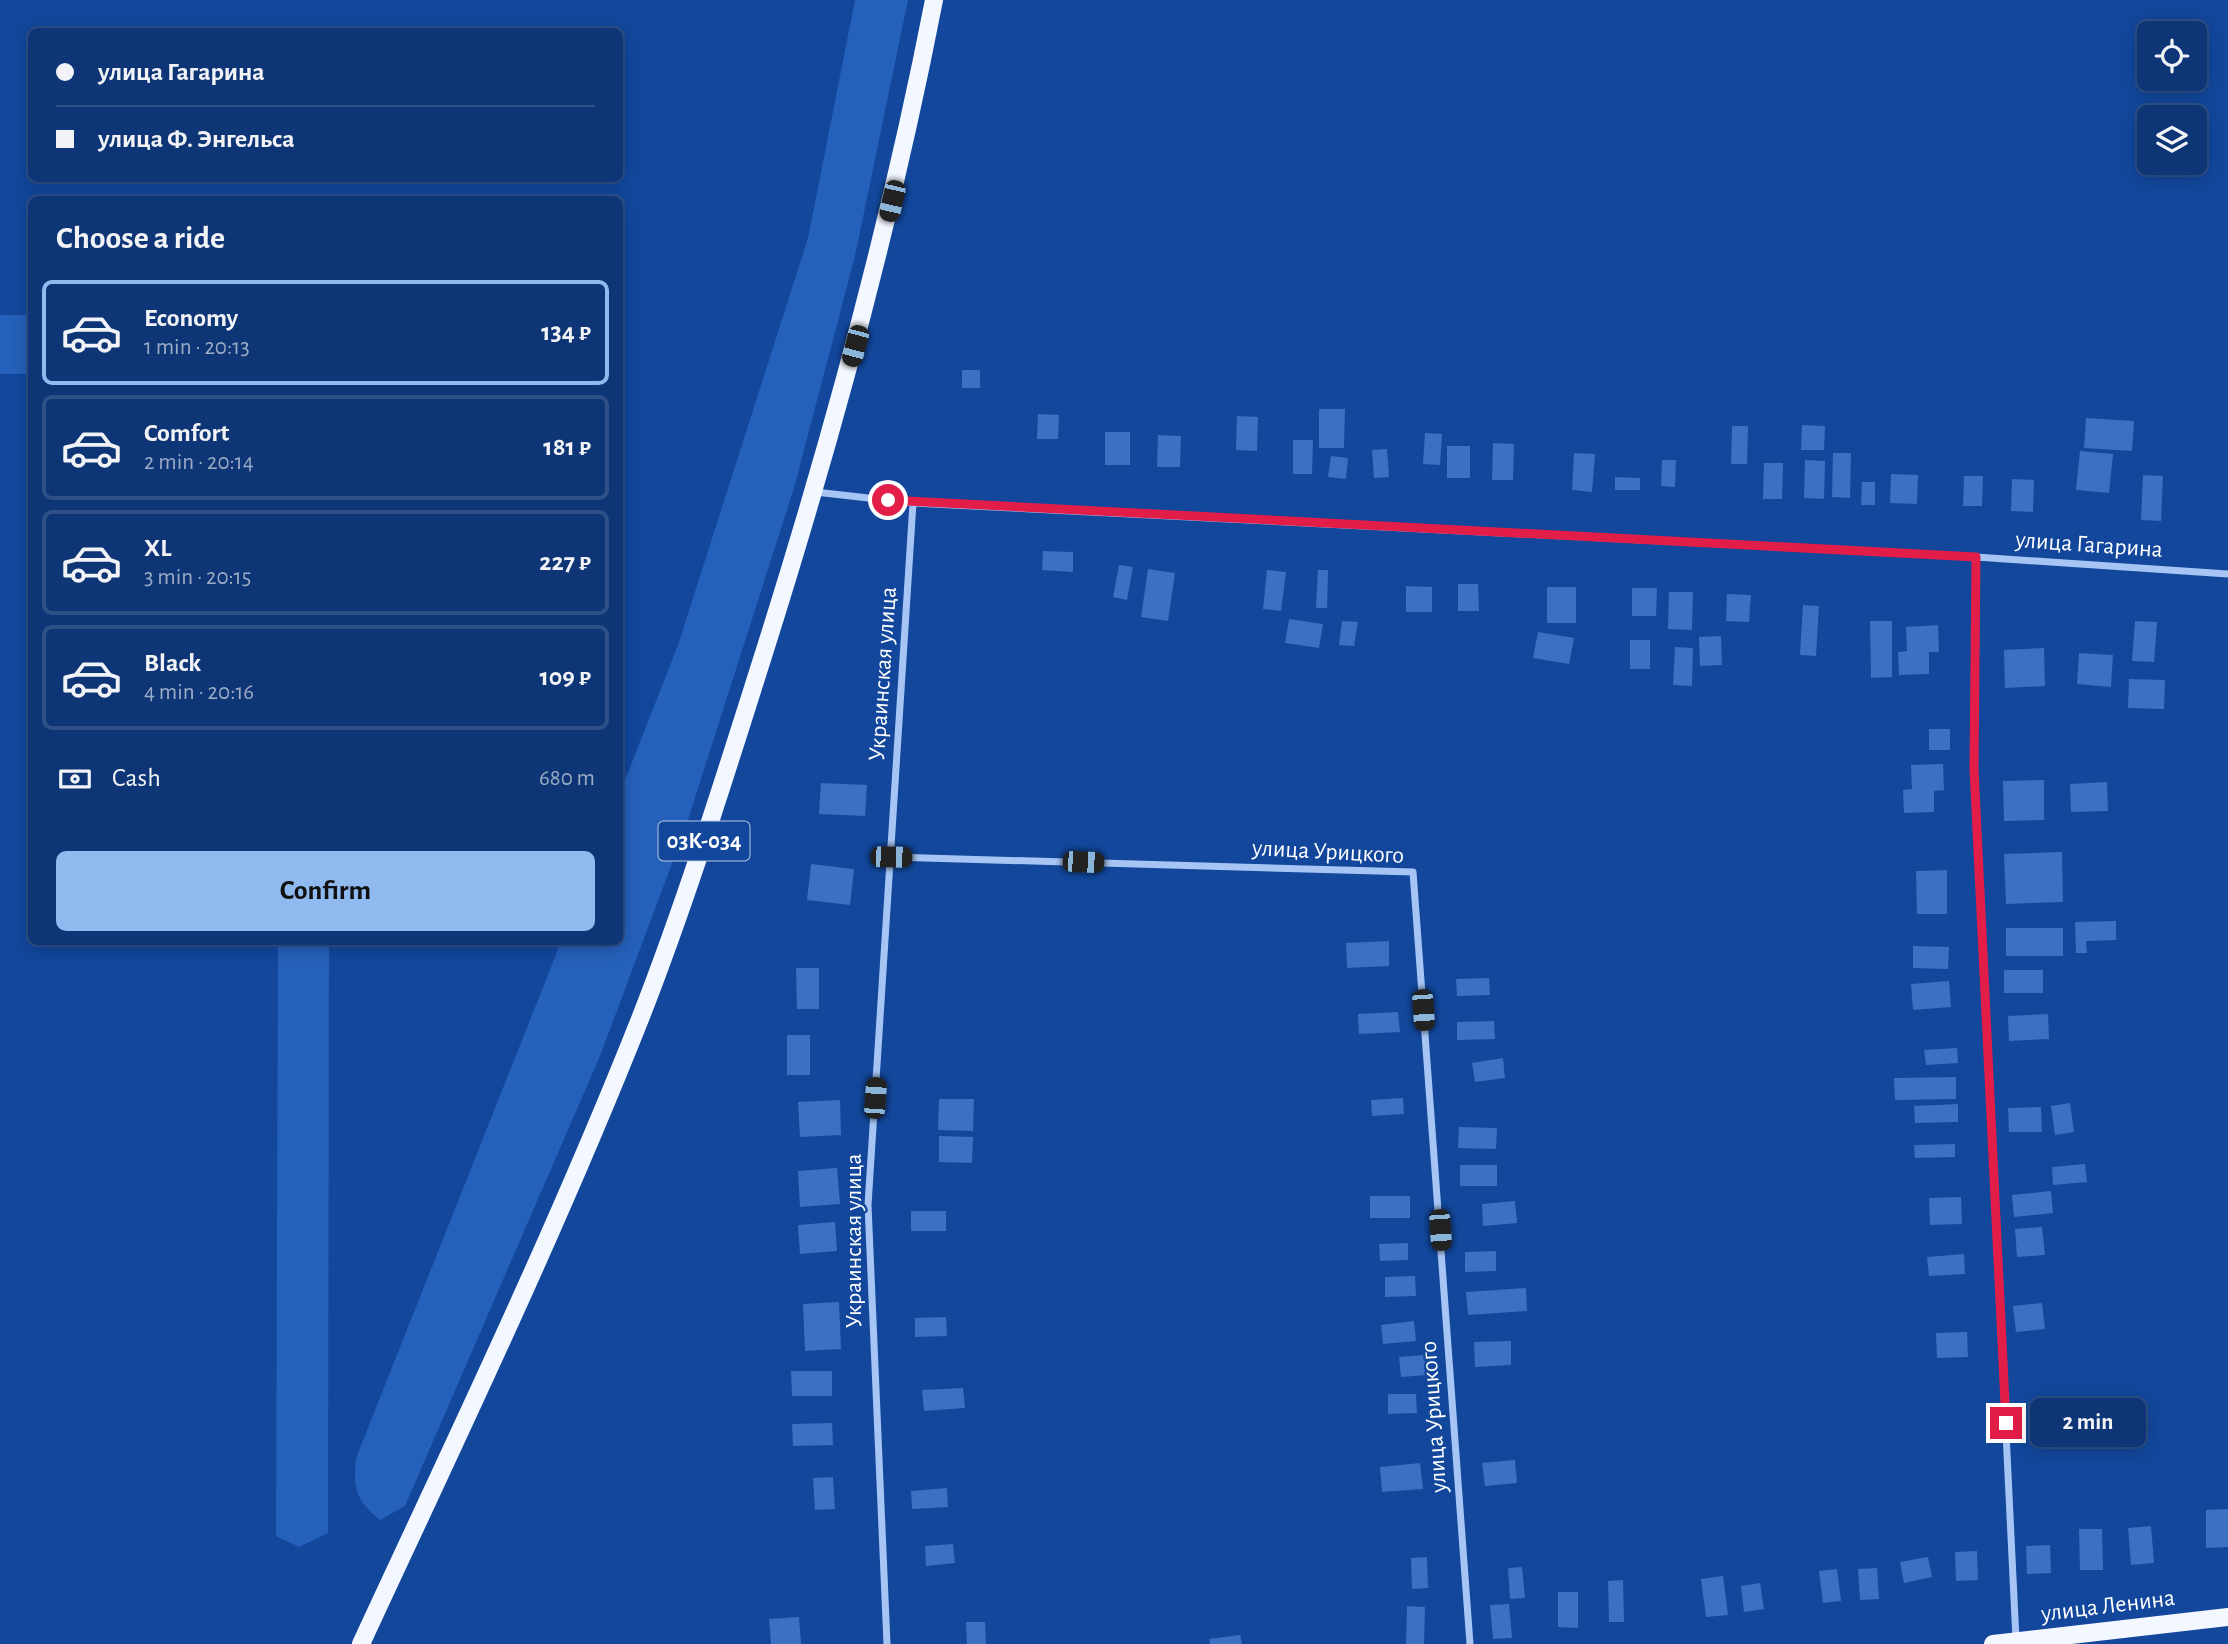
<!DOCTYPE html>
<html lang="en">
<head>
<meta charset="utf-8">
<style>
	:root { --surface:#0e3575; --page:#173d7a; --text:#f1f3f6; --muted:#9babc5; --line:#2e5087; --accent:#90b9f0 }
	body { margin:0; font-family:"Alegreya Sans",sans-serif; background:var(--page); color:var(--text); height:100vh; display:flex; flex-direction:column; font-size:26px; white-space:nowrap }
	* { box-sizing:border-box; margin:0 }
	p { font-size:23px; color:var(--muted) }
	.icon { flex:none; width:38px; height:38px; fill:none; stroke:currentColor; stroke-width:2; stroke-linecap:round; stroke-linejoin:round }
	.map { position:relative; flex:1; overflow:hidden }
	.side { position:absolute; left:28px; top:196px; width:595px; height:749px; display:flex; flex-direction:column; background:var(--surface); border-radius:10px; box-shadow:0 4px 18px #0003,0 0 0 2px var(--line) }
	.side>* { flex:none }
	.hud { position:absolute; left:28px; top:28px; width:595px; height:154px; border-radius:10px; box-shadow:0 4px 18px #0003,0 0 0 2px var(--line); display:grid; align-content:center; height:154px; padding:0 28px; background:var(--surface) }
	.controls { position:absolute; left:2137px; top:21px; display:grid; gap:14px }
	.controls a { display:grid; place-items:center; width:70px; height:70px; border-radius:10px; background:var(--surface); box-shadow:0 4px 18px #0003,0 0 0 2px var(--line); font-size:35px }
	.end { position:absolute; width:32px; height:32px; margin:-16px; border:9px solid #e11d48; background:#fff; box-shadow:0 0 0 4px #fff }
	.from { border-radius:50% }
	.bubble { position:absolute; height:49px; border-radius:10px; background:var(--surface); box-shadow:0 4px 18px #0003,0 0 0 2px var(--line); font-size:23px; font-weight:700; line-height:49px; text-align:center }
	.car { position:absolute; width:21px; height:42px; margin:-21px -10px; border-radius:9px; box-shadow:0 0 5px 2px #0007; background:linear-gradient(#222 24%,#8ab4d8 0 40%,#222 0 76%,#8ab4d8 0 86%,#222 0) }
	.hud b { display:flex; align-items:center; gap:24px; height:66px; font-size:26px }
	.hud b+b { border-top:2px solid var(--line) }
	.hud i { width:18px; height:18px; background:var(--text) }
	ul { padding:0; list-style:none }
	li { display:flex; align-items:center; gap:21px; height:105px; margin:0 14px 10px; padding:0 14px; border:4px solid var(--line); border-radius:10px }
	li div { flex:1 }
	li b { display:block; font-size:26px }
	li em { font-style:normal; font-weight:700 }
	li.current { border-color:var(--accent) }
	li>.icon { width:63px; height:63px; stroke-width:1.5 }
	h2 { padding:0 28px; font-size:32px; line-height:84px }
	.pay { display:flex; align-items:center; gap:18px; height:77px; padding:0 28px; font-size:26px }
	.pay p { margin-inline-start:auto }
	.action { display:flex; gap:14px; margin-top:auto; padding:14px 28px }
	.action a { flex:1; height:80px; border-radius:10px; background:var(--accent); color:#111; font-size:28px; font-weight:700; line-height:80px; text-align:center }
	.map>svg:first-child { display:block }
	.green { fill:#2560ba }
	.building { fill:#3b70c3 }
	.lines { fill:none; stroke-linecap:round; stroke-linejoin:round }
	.street { stroke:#a6c5f4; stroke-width:7 }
	.primary { stroke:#f3f7ff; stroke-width:18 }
	.route { stroke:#e11d48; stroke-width:9 }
	.labels { text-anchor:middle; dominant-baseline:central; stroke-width:5; stroke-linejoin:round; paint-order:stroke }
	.shield { fill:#12479c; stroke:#b8c8e1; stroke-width:2 }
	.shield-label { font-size:23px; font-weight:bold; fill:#fff }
	.street-label { font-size:24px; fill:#fff; stroke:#12479c }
</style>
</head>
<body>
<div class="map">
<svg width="2228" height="1644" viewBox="0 0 2228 1644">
	<rect width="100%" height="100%" fill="#12479c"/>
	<path class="green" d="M 855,0 L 908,0 L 855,256 L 794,488 L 685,829 L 600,1056 L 405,1506 L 380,1520 C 356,1500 353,1490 356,1458 L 561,942 L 620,942 L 620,793 L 678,645 L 808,238 Z
		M 0,315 L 31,315 L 31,374 L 0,374 Z
		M 278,942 L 329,942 L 328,1533 L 299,1547 L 276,1536 Z"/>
	<path class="building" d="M 962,370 L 980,370 L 980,388 L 962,388 Z
		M 1319,409 L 1345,409 L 1344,448 L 1319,448 Z
		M 1038,414 L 1059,415 L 1058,439 L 1037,439 Z
		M 1237,416 L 1258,417 L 1257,451 L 1236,450 Z
		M 2086,418 L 2134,421 L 2132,451 L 2084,448 Z
		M 1802,425 L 1825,426 L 1824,450 L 1801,450 Z
		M 1732,426 L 1748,426 L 1747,464 L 1731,464 Z
		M 1105,432 L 1130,432 L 1130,465 L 1105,465 Z
		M 1425,433 L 1442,434 L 1440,465 L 1423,464 Z
		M 1158,435 L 1181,436 L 1180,467 L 1157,467 Z
		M 1293,440 L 1313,440 L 1312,474 L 1293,474 Z
		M 1493,443 L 1514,444 L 1513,480 L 1492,480 Z
		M 1447,446 L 1470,446 L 1470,478 L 1447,478 Z
		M 1387,449 L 1389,477 L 1374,478 L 1372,450 Z
		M 2080,451 L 2113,454 L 2109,493 L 2076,490 Z
		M 1574,453 L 1595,454 L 1592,492 L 1572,490 Z
		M 1833,453 L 1851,453 L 1850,498 L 1832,497 Z
		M 1331,456 L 1348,458 L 1346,479 L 1328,477 Z
		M 1662,460 L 1676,460 L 1675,487 L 1661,486 Z
		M 1805,460 L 1825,461 L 1824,499 L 1804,498 Z
		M 1764,463 L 1783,463 L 1782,499 L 1763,499 Z
		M 1891,474 L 1918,475 L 1917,504 L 1890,503 Z
		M 2143,475 L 2163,476 L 2161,521 L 2141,520 Z
		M 1964,476 L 1983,476 L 1982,506 L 1963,506 Z
		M 1615,477 L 1640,478 L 1640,490 L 1615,490 Z
		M 2012,479 L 2034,480 L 2033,512 L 2011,511 Z
		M 1862,482 L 1875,482 L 1875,505 L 1861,505 Z
		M 1043,551 L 1073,552 L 1073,572 L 1042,570 Z
		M 1119,565 L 1133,567 L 1127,600 L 1113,597 Z
		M 1148,569 L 1175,573 L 1168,621 L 1141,617 Z
		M 1267,570 L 1286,572 L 1281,611 L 1263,609 Z
		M 1318,570 L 1328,570 L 1327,608 L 1316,608 Z
		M 1458,584 L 1478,584 L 1479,611 L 1458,611 Z
		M 1406,586 L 1432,587 L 1432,612 L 1406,612 Z
		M 1547,587 L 1576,587 L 1576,623 L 1547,623 Z
		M 1632,588 L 1657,588 L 1656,616 L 1632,616 Z
		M 1669,592 L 1693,592 L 1692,630 L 1668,629 Z
		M 1727,594 L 1751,595 L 1749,622 L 1726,621 Z
		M 1803,605 L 1819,606 L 1816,656 L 1800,655 Z
		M 1289,619 L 1323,624 L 1319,648 L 1285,643 Z
		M 1342,621 L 1358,622 L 1354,646 L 1339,645 Z
		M 1870,621 L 1892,621 L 1892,677 L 1871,678 Z
		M 2135,621 L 2157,622 L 2154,662 L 2132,661 Z
		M 1938,625 L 1939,652 L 1929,652 L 1929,674 L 1899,675 L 1898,652 L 1907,651 L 1906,627 Z
		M 1538,632 L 1574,638 L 1569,664 L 1533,658 Z
		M 1721,636 L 1722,665 L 1700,666 L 1699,637 Z
		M 1630,640 L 1650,640 L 1650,669 L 1630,669 Z
		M 1675,647 L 1693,648 L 1692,686 L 1673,685 Z
		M 2044,648 L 2045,686 L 2005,688 L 2004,650 Z
		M 2079,653 L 2113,655 L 2111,687 L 2077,684 Z
		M 2129,679 L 2165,680 L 2164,709 L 2128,708 Z
		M 1929,729 L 1950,729 L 1950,750 L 1929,750 Z
		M 1943,764 L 1944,790 L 1934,791 L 1934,812 L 1904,813 L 1903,790 L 1912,789 L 1911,765 Z
		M 2044,780 L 2044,820 L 2004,821 L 2003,781 Z
		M 2107,782 L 2108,811 L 2071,812 L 2070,784 Z
		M 821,783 L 867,785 L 865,816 L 819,814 Z
		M 2062,852 L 2063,902 L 2006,904 L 2004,854 Z
		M 811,864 L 854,869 L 850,905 L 807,900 Z
		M 1947,870 L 1947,914 L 1917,914 L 1916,871 Z
		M 2116,921 L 2116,940 L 2086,941 L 2087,953 L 2076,953 L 2075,922 Z
		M 2006,928 L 2063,928 L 2063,956 L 2006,956 Z
		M 1389,941 L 1389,966 L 1347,968 L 1346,943 Z
		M 1913,946 L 1949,947 L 1948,969 L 1913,968 Z
		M 796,968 L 819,968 L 819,1009 L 797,1009 Z
		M 2004,970 L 2043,970 L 2043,993 L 2004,993 Z
		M 1489,978 L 1490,995 L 1457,996 L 1456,979 Z
		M 1949,981 L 1951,1007 L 1913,1010 L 1911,984 Z
		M 1398,1012 L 1400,1032 L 1359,1034 L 1358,1014 Z
		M 2048,1014 L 2049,1039 L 2009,1041 L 2008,1016 Z
		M 1494,1021 L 1495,1039 L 1457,1040 L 1457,1022 Z
		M 787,1035 L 810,1035 L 810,1075 L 787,1075 Z
		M 1957,1048 L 1958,1063 L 1926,1065 L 1924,1050 Z
		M 1503,1058 L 1505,1078 L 1475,1082 L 1472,1063 Z
		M 1956,1077 L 1956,1099 L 1895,1100 L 1894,1078 Z
		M 1403,1098 L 1404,1114 L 1372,1116 L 1371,1100 Z
		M 939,1099 L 974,1099 L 973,1131 L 938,1130 Z
		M 840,1100 L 841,1135 L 800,1137 L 798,1102 Z
		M 2070,1103 L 2074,1132 L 2055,1135 L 2051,1106 Z
		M 1958,1104 L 1958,1122 L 1915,1123 L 1914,1106 Z
		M 2041,1107 L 2042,1132 L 2009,1132 L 2008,1108 Z
		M 1459,1127 L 1497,1128 L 1496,1149 L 1458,1148 Z
		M 939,1136 L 973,1137 L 972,1163 L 939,1162 Z
		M 1955,1144 L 1955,1157 L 1915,1158 L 1914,1145 Z
		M 2085,1164 L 2087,1182 L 2053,1185 L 2052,1167 Z
		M 1460,1165 L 1497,1165 L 1497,1186 L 1460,1186 Z
		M 837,1168 L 840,1204 L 800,1207 L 798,1171 Z
		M 2051,1191 L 2053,1213 L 2014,1217 L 2012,1195 Z
		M 1370,1196 L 1410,1196 L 1410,1218 L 1370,1218 Z
		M 1961,1197 L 1962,1224 L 1930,1225 L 1929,1198 Z
		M 1515,1201 L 1517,1223 L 1483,1226 L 1482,1204 Z
		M 911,1211 L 946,1211 L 946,1231 L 911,1231 Z
		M 835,1222 L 837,1251 L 800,1254 L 798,1225 Z
		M 2042,1227 L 2045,1255 L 2017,1257 L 2015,1229 Z
		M 1408,1243 L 1408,1260 L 1380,1261 L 1379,1244 Z
		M 1496,1251 L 1496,1271 L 1465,1272 L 1465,1252 Z
		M 1964,1254 L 1965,1274 L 1929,1276 L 1927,1257 Z
		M 1415,1276 L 1416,1296 L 1385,1297 L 1385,1277 Z
		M 1526,1288 L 1527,1311 L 1468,1315 L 1466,1292 Z
		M 839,1302 L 841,1349 L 805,1351 L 803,1304 Z
		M 2042,1303 L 2045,1329 L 2016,1332 L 2013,1306 Z
		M 946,1317 L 947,1336 L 915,1337 L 915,1318 Z
		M 1414,1321 L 1416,1341 L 1383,1344 L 1381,1325 Z
		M 1967,1332 L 1968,1357 L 1937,1358 L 1936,1333 Z
		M 1511,1341 L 1511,1365 L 1475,1367 L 1474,1342 Z
		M 1425,1355 L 1427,1375 L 1401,1377 L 1399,1357 Z
		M 791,1371 L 832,1371 L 832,1396 L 792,1396 Z
		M 963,1388 L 965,1408 L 924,1411 L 922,1390 Z
		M 1388,1394 L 1416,1394 L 1417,1413 L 1388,1414 Z
		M 832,1423 L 833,1445 L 793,1446 L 792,1424 Z
		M 1515,1460 L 1517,1483 L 1485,1486 L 1482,1463 Z
		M 1420,1463 L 1423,1489 L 1382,1492 L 1380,1467 Z
		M 833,1477 L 835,1509 L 815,1510 L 813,1478 Z
		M 947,1488 L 948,1507 L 912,1509 L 911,1491 Z
		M 2228,1509 L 2228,1547 L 2206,1548 L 2206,1510 Z
		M 2151,1526 L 2154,1563 L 2131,1565 L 2128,1528 Z
		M 2079,1529 L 2102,1529 L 2103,1570 L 2080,1570 Z
		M 953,1544 L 955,1563 L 926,1566 L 925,1546 Z
		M 2050,1545 L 2051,1573 L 2027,1574 L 2026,1546 Z
		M 1977,1551 L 1978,1580 L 1956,1581 L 1955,1552 Z
		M 1427,1557 L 1428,1588 L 1412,1589 L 1411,1558 Z
		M 1928,1557 L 1932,1577 L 1904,1583 L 1900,1562 Z
		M 1522,1567 L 1525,1598 L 1510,1599 L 1508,1568 Z
		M 1877,1568 L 1879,1599 L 1860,1600 L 1858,1569 Z
		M 1837,1569 L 1841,1601 L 1823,1603 L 1819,1571 Z
		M 1723,1576 L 1728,1615 L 1706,1617 L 1701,1579 Z
		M 1623,1580 L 1624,1622 L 1609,1622 L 1608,1581 Z
		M 1760,1583 L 1764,1609 L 1744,1612 L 1741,1586 Z
		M 1558,1592 L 1578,1592 L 1578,1628 L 1558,1627 Z
		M 1509,1604 L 1512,1638 L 1493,1639 L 1490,1605 Z
		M 1407,1606 L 1425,1607 L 1424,1644 L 1406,1644 Z
		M 799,1617 L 801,1644 L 771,1644 L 769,1619 Z
		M 966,1622 L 985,1622 L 986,1644 L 967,1644 Z
		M 1240,1635 L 1242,1644 L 1210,1644 L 1209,1639 Z"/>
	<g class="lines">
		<path class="street" d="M 815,492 L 913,503 L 1976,557 L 2228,574
			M 1976,557 L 1974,769 L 2016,1640
			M 891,857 L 1413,872 L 1470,1644
			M 887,1644 L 868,1205 L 913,503"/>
		<path class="primary" d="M 361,1644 C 457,1437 556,1231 640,1019 C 687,899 725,776 764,653 C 832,438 891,222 934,0
			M 1993,1644 L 2228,1617"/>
	</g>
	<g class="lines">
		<path class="route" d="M 888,500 L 1976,557 L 1974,769 L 2006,1423"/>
	</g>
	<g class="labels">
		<rect class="shield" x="658.5" y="821.5" width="91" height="39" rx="5"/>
		<g class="shield-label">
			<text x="704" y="841">03К-034</text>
		</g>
		<g class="street-label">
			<text transform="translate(2089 545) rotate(4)">улица Гагарина</text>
			<text transform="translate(883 674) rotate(-86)">Украинская улица</text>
			<text transform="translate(1328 852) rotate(3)">улица Урицкого</text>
			<text transform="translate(854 1241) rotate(-90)">Украинская улица</text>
			<text transform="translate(1434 1417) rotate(-94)">улица Урицкого</text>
			<text transform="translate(2108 1606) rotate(-7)">улица Ленина</text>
		</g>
	</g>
</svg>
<div class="controls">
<a><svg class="icon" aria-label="locate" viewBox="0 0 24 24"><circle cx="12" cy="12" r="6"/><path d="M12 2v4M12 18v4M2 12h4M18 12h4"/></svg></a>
<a><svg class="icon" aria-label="layers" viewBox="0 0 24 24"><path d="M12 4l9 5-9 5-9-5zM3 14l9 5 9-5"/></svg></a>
</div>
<i class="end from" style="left:888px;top:500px"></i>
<i class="end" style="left:2006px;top:1423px"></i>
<div class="bubble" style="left:2030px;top:1398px;width:116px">2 min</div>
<i class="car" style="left:892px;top:201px;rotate:193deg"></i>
<i class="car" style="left:855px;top:346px;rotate:195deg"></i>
<i class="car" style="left:891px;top:857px;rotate:91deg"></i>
<i class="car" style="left:1083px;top:862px;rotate:92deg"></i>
<i class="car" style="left:1423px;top:1010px;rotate:176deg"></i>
<i class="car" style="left:875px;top:1098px;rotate:4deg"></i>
<i class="car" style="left:1440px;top:1230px;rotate:176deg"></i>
<div class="hud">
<b><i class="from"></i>улица Гагарина</b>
<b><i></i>улица Ф. Энгельса</b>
</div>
<section class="side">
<h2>Choose a ride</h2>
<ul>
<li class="current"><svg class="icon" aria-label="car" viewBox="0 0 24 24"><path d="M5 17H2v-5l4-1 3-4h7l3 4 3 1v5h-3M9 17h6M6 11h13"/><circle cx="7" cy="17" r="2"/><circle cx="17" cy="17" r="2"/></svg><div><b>Economy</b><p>1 min · 20:13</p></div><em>134 ₽</em></li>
<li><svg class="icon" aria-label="car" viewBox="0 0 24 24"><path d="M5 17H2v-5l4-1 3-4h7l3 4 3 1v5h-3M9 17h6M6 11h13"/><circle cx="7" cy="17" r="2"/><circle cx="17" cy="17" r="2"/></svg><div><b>Comfort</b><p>2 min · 20:14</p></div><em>181 ₽</em></li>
<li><svg class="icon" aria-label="car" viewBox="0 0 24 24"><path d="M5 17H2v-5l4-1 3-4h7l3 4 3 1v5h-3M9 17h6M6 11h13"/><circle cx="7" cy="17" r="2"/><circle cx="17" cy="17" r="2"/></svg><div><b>XL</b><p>3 min · 20:15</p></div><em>227 ₽</em></li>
<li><svg class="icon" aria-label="car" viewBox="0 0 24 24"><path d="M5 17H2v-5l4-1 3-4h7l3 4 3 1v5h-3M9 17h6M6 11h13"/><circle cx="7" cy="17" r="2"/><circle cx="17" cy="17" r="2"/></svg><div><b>Black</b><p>4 min · 20:16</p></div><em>109 ₽</em></li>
</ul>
<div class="pay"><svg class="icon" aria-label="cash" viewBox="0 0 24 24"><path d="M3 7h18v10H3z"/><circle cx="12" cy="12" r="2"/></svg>Cash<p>680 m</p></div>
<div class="action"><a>Confirm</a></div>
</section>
</div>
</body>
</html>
